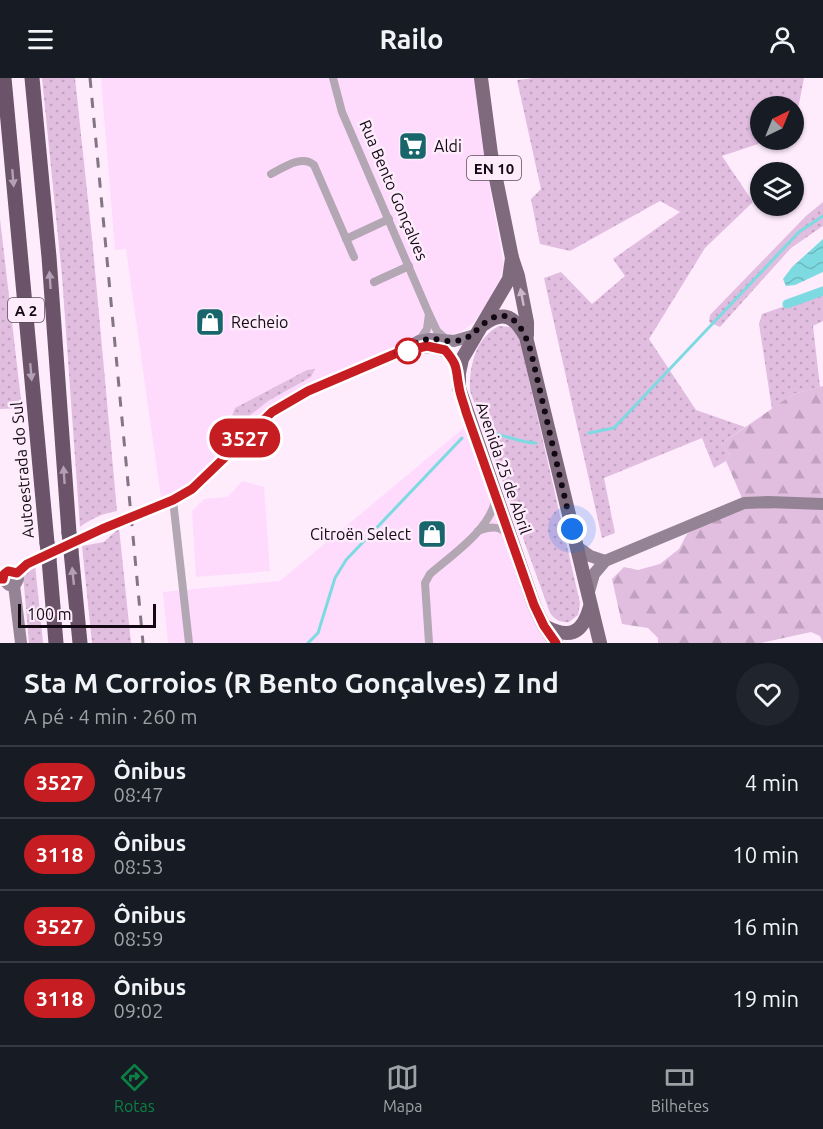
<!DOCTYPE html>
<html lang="pt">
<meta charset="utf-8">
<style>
:root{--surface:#171b24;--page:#20242c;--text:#f1f3f6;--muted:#9ea1a6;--line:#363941;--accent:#0b8043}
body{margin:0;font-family:Ubuntu,sans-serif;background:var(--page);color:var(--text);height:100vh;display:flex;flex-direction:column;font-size:22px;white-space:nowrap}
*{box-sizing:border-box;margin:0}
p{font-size:20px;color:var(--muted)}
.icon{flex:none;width:33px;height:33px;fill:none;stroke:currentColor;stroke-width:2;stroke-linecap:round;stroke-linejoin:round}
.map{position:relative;height:565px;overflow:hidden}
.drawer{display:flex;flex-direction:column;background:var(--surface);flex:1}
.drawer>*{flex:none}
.badge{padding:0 12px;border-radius:20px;font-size:21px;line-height:39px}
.needle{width:39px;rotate:43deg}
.fabs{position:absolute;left:750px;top:18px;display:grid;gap:12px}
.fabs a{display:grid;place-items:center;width:54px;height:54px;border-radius:50%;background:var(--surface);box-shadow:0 2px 4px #0004;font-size:30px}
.scale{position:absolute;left:18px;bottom:15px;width:138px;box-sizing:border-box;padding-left:6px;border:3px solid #120912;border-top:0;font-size:16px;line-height:21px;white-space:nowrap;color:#120912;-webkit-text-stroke:4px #feecfd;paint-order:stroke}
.you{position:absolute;width:30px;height:30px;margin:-15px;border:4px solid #fff;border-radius:50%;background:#1a73e8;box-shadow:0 0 0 9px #1a73e833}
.map>.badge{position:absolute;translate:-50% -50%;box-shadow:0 0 0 3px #fff}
.round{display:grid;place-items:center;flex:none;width:63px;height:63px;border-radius:32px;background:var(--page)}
.overview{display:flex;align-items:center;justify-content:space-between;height:102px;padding:0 24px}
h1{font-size:28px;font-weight:700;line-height:45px}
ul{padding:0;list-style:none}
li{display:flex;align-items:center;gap:18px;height:72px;padding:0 24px;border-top:2px solid var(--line)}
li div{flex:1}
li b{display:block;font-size:22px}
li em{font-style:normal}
li .badge{min-width:66px;font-weight:700;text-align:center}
header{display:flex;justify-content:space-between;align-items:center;height:78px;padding:0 24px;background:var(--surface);font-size:27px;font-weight:700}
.menu{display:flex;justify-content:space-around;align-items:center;height:84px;border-top:2px solid var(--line);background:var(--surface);font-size:16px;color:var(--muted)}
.menu a{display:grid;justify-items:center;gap:3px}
.menu .on{color:var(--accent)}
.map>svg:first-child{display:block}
.built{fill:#fedbfd}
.grass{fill:url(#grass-dots)}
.forest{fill:url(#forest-firs)}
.water{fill:url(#water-waves)}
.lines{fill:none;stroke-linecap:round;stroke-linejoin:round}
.stream{stroke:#7ddae1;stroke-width:3}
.canal{stroke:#7ddae1;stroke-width:9}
.street{stroke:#b3a7b3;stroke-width:8}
.secondary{stroke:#948394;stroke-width:12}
.primary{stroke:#7e697d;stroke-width:14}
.highway{stroke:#6b536a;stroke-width:15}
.rail{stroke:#837683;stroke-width:3;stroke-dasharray:10 10;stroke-linecap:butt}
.highway-bridge{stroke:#6b536a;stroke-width:15}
.oneway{fill:#b4a0b4}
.oneway2{fill:#cbb8ca}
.line-casing{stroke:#fff;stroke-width:14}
.line{stroke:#c61d23;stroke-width:9}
.walk{stroke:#120912;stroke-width:6;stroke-dasharray:0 10.8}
.stop-dot{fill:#fff;stroke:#c61d23;stroke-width:3}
.labels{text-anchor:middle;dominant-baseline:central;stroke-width:5;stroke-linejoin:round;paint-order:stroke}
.shield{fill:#feecfd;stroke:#594d58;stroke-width:1.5}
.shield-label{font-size:15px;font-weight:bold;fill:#120912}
.poi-label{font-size:16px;fill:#120912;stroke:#feecfd;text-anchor:start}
.street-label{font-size:16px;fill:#120912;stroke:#feecfd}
</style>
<header><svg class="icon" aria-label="menu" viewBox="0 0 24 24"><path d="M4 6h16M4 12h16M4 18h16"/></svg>Railo<svg class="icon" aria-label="person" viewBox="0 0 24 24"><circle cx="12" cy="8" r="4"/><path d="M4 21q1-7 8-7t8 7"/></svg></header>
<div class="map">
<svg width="823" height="565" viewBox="0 0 823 565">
<defs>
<pattern id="grass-dots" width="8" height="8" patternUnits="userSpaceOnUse" patternTransform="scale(1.5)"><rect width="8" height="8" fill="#e1bde0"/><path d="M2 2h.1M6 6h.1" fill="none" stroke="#c0a1bf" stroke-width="1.8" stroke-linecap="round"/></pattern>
<pattern id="forest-firs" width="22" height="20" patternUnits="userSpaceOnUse" patternTransform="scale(1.5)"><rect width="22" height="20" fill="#e1bde0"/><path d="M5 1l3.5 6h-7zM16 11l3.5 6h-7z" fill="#c0a1bf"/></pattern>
<pattern id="water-waves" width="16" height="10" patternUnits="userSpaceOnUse" patternTransform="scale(1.5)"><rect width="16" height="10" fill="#7ddae1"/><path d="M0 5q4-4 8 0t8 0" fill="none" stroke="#6bbac0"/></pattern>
</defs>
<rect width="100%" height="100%" fill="#feecfd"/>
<!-- built -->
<g class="built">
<path d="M101 0H475L484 79 504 187 499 203 486 228 473 245 462 253 282 324 271 331 187 407 161 420 126 171 115 172Z"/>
<path d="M465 349 505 458 551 565H168L163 514 280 503Z"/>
<path d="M242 403 264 409 270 493 196 499 192 433 204 421 228 419Z"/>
</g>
<!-- grass -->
<g class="grass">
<path d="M42 0H75L92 160 117 433C104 435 90 441 80 449L62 198Z"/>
<path d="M534 0H804L794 51V28H760V62H770L722 78 753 124 705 170 649 261 696 332 745 349 721 366 730 376 726 383 714 390 702 360 604 400 615 455 602 460 544 200 561 194 592 226 625 198 613 181 680 134 660 123 570 173 540 166 531 121 541 111 517 2Z"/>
<path d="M823 124V148L791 170 720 249 709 244 710 237 806 138Z"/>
<path d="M0 141 22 330 0 331Z"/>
<path d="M823 215V243L813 248 820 309 793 316 772 331 759 246 762 236Z"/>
<path d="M499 248 510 249 519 258 580 525 578 537 569 544C561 545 555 542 550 535L470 313C469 289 475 260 499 248Z"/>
<path d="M315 291 311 299 268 323 238 347 232 338 235 330 307 292Z"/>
<path d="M119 450 131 565H92L82 468 104 464Z"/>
<path d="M35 486 43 565H29L23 497Z"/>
</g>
<!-- forest -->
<path class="forest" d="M823 308V565L820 558 811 554 761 565H658V560L648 550 622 546 612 501 624 489 638 492 660 486 679 471 687 456 703 447 742 420 726 383 730 376 721 366 793 316Z"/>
<!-- water -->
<path class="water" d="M823 161V194L795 207 786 208 783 201 792 189Z"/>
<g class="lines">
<!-- stream -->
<g class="stream">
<path d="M490 355C507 357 520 365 536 365"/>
<path d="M589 355 614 350 799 154 823 138"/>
<path d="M308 565 318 555 335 500 346 482 462 360"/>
</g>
<!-- canal -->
<path class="canal" d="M787 226 823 213"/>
<!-- street -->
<g class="street">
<path d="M333 0 342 34 429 236"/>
<path d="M271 96C283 90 302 76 314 87L354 179"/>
<path d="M346 161 389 141"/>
<path d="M374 204 409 188"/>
<path d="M419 263 427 251 429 236 437 253 447 262"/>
<path d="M173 422 189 565"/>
<path d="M478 453C489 449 499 447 507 456"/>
<path d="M429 565 425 505 430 496C453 476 490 452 496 420"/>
</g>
<!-- secondary -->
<g class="secondary">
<path d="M416 271C440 265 450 273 459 295"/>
<path d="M576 468 590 478 605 483"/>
<path d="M17 495 27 486 102 451 173 422 192 411 272 334 308 313 397 275 419 263 430 261 454 263 475 257"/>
<path d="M3 501 9 507 16 505 18 501"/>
<path d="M14 507 21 565"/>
<path d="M588 517 594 496 605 483 744 425 768 424 823 426"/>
</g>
<!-- primary -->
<g class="primary">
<path d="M481 0 491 76 512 180 518 198 527 244V257"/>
<path d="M512 180 509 201 462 281 459 295V310L534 527 544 548 556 565"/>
<path d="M484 246C505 231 515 240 526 259L600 565"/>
<path d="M544 548C569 561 582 557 590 529"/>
</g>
<!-- highway -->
<g class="highway">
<path d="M4 0 47 465"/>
<path d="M32 0 49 179 69 455"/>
<path d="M71 473 80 565"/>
<path d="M49 481 56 565"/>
</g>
<!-- rail -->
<path class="rail" d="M90 0 143 565"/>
<!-- highway-bridge -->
<g class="highway-bridge">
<path d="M69 455 71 473"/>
<path d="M47 465 49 481"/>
</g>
</g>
<!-- one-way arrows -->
<defs><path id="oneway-solid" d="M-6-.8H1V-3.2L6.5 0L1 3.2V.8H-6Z" transform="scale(1.5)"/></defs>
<g class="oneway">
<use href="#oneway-solid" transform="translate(13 100) rotate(85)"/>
<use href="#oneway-solid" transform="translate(50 202) rotate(-94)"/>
<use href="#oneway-solid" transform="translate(31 294) rotate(85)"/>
<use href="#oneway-solid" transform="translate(64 397) rotate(-94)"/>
<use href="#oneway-solid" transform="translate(73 498) rotate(-96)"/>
</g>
<use class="oneway2" href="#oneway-solid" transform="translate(522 219) rotate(-101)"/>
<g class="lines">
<!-- line casing -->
<g class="line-casing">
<path id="line" d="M0 501H3L4 496 8 493 17 495 27 486 102 451 173 422 192 411 272 334 308 313 397 275 427 268 445 272C459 289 455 289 459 309 460 317 464 326 466 334L534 527 544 548 556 565"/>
</g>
<!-- line -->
<use href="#line" class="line"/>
<!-- walk -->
<path class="walk" d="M408 273 397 275C408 269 419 261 432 261 439 261 448 264 455 263 474 260 473 253 486 244 511 225 525 253 531 274L572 451"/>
</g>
<!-- icons -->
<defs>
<g id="supermarket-square" transform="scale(1.5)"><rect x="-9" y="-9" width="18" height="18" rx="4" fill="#18666b" stroke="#feecfd"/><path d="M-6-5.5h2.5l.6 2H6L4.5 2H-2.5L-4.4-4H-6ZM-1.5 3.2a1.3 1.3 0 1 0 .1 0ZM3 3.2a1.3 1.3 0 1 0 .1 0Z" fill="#fff"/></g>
<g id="shop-square" transform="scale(1.5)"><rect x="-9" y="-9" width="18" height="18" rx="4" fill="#18666b" stroke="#feecfd"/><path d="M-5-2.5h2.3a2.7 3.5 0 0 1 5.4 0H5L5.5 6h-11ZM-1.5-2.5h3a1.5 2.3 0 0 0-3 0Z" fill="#fff"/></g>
</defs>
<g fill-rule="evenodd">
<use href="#supermarket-square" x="413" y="68"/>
<use href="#shop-square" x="210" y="244"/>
<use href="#shop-square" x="432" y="456"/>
</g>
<!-- markers -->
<circle class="stop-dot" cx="408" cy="273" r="12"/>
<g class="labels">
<!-- shield labels -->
<g class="shield">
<rect x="467" y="78" width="54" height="24" rx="4.5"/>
<rect x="8" y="220" width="36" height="24" rx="4.5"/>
</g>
<g class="shield-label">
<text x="494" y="90">EN 10</text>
<text x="26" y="232">A 2</text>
</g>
<!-- poi labels -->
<g class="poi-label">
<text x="434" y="68">Aldi</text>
<text x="231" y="244">Recheio</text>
<text x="411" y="456" text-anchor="end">Citroën Select</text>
</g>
<!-- street labels -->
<g class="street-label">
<text transform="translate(394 112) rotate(67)">Rua Bento Gonçalves</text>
<text transform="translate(504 390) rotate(71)">Avenida 25 de Abril</text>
<text transform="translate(22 392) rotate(-95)">Autoestrada do Sul</text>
</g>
</g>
</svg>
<div class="fabs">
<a><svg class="needle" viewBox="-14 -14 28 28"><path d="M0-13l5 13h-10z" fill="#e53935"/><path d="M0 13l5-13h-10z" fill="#9ea1a6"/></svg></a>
<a><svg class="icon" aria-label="layers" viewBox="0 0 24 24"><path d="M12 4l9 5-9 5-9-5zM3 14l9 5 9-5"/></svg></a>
</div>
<div class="scale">100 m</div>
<div class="you" style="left:572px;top:451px"></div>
<b class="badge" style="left:245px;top:360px;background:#c61d23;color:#fff">3527</b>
</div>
<section class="drawer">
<div class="overview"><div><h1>Sta M Corroios (R Bento Gonçalves) Z Ind</h1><p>A pé · 4 min · 260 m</p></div><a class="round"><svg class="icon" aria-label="heart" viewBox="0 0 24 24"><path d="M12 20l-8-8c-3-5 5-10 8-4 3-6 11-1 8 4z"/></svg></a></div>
<ul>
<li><span class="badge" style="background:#c61d23;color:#fff">3527</span><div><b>Ônibus</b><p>08:47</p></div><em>4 min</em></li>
<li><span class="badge" style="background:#c61d23;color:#fff">3118</span><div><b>Ônibus</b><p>08:53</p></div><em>10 min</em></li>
<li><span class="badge" style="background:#c61d23;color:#fff">3527</span><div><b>Ônibus</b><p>08:59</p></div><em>16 min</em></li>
<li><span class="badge" style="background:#c61d23;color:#fff">3118</span><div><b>Ônibus</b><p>09:02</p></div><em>19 min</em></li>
</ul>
</section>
<nav class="menu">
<a class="on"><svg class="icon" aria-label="directions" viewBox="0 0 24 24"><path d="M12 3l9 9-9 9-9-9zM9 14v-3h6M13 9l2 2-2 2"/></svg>Rotas</a>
<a><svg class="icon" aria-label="map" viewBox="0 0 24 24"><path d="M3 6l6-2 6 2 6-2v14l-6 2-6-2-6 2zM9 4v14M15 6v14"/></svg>Mapa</a>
<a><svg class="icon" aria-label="tickets" viewBox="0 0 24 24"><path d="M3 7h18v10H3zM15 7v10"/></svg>Bilhetes</a>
</nav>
